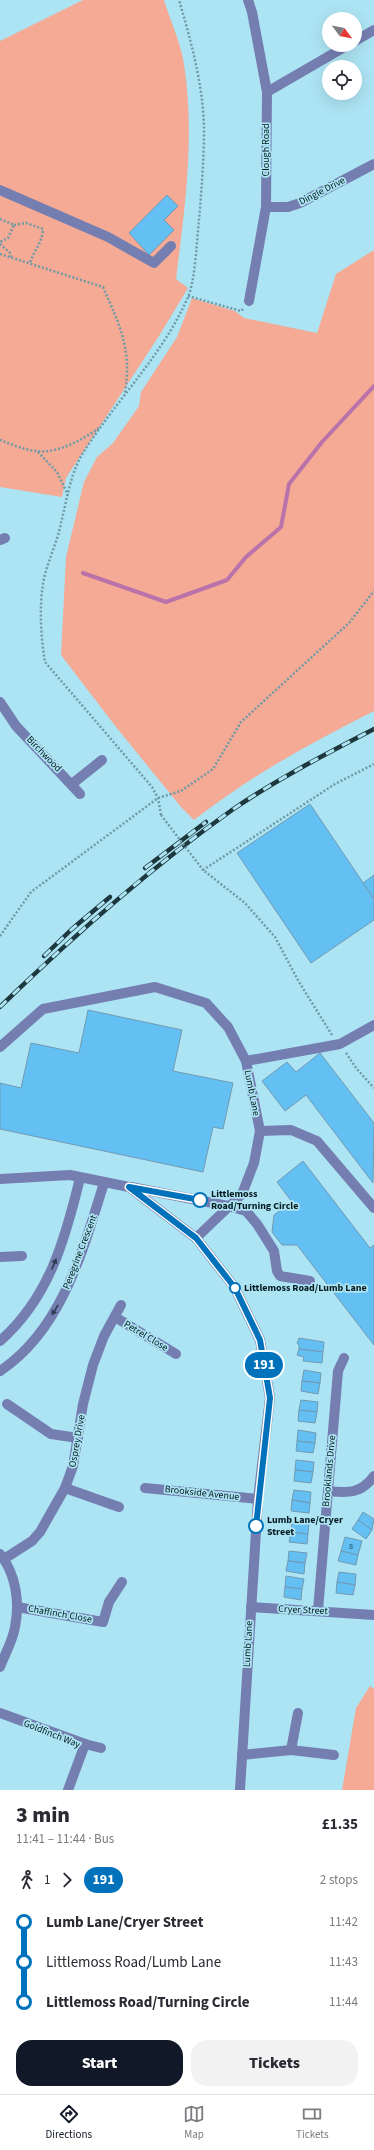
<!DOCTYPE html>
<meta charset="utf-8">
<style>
:root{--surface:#fff;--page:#f2f2f3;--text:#2b2b33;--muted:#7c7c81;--line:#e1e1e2;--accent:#111827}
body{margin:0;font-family:"Source Sans 3",sans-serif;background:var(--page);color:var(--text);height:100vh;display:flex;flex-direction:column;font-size:15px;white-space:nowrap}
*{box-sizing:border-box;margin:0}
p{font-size:13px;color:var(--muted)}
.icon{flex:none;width:22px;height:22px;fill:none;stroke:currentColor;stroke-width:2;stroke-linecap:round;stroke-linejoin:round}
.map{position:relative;height:1790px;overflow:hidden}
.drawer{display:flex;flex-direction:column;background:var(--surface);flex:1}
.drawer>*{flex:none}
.badge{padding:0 8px;border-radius:13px;font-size:14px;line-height:26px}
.needle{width:26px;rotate:122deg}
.fabs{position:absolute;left:322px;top:12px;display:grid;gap:8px}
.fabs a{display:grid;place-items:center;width:40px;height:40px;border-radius:50%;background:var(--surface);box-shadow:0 4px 16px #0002;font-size:20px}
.map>.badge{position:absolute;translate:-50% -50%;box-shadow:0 0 0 2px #fff}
.legs{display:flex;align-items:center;gap:6px;height:44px;padding:0 16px;font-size:13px}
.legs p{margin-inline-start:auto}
.overview{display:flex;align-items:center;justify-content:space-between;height:68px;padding:0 16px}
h1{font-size:22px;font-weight:800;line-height:30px}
.action{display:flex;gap:8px;margin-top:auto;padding:8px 16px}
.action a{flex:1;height:46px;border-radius:16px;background:var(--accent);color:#fff;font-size:16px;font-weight:800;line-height:46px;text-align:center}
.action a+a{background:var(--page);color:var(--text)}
ul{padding:0 16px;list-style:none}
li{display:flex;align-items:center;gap:14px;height:40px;font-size:15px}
li i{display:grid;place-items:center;width:6px;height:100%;margin:0 5px;background:currentColor}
li i::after{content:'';width:10px;height:10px;margin:-5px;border:3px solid;border-radius:50%;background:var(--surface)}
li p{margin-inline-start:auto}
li:first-child i{background:linear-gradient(#0000 50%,currentColor 0)}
li:last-child i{background:linear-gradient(currentColor 50%,#0000 0)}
.dock{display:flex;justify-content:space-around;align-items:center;height:56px;border-top:1px solid var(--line);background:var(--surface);font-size:11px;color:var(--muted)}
.dock a{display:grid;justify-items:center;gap:2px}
.dock .active{color:var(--accent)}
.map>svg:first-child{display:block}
.green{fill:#f4aa95}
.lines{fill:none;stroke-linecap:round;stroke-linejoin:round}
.stream{stroke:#ba73aa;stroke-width:4}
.building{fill:#64bff2;stroke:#709ab4}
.path{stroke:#6f9aa6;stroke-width:2.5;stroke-dasharray:2 2;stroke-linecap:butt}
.minor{stroke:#757eb1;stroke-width:10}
.rail-casing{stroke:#1d383e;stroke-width:4.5}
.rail{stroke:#ade4f3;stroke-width:3;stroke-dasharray:9;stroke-linecap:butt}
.path-bridge{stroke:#6f9aa6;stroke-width:2.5;stroke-dasharray:2 2;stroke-linecap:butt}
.oneway{fill:#2c3e53}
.line-1-casing{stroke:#fff;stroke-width:9}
.line-1{stroke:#0072bc;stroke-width:6}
.stop-1-dot{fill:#fff;stroke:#0072bc;stroke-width:2}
.labels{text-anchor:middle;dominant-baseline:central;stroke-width:3.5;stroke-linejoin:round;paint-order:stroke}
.number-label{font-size:8px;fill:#1d4454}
.street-label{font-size:10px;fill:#051b20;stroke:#ade4f3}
.stop-label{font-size:10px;font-weight:bold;fill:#051b20;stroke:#ade4f3;text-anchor:start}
</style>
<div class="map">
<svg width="374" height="1790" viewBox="0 0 374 1790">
<rect width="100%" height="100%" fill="#ade4f3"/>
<!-- green -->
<g class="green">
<path d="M83 0H164C170 20 181 43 184 64 195 135 185 208 176 279L188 288 159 336 66 478 62 497 0 487V41Z"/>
<path d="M374 250V711C311 743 250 776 194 820L181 807 116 727 61 655 66 557 84 482 97 457 113 443 139 406 141 392 177 337 192 298 235 311 244 318 317 333 336 274Z"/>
<path d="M370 1686 374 1689V1790H342L356 1708Z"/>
</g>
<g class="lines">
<!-- stream -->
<path class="stream" d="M83 573 166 602 227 580 246 557 281 527 289 484 322 442 374 386"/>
</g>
<!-- building -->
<g class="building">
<path d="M167 195 178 206 164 220 174 230 149 255 129 233Z"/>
<path d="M310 804 374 899V920L311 963 237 853Z"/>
<path d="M374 875V899L363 883Z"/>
<path d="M88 1010 182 1030 173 1071 233 1083 223 1129 213 1127 203 1172 0 1129V1083L21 1088 31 1043 79 1053Z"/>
<path d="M320 1053 374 1123 373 1183 306 1095 285 1111 262 1081 287 1062 296 1072Z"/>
<path d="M303 1161 370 1248 374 1245V1345L297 1245H282L272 1232 274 1215 292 1202 277 1182Z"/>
<path d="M299 1338 324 1342 323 1352 299 1349V1345L297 1343Z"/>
<path d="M299 1349 323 1352 322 1363 303 1361 304 1357 297 1355Z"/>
<path d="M304 1370 321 1373 320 1383 302 1381Z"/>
<path d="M302 1381 320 1383 318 1394 301 1391Z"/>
<path d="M301 1400 318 1402 317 1412 299 1410Z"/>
<path d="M299 1410 317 1412 315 1423 298 1421Z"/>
<path d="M298 1430 316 1433 315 1443 297 1441Z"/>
<path d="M297 1441 315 1443 313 1453 296 1451Z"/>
<path d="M296 1460 314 1462 313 1472 295 1470Z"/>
<path d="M295 1470 313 1472 311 1483 294 1481Z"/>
<path d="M294 1490 311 1492 310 1503 292 1500Z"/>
<path d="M292 1500 310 1503 309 1513 291 1511Z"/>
<path d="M363 1512 374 1519 372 1530 358 1520Z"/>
<path d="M358 1520 372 1530 366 1539 352 1529Z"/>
<path d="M292 1521 309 1524 308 1534 291 1532Z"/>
<path d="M291 1532 308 1534 307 1544 289 1542Z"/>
<path d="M345 1537 362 1541 358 1555 341 1551Z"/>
<path d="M289 1551 307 1553 305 1563 288 1561Z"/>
<path d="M341 1551 358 1555 356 1565 338 1561Z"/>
<path d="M288 1561 305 1563 304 1574 286 1571Z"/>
<path d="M339 1572 356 1574 355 1585 337 1582Z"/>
<path d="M286 1576 304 1579 302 1589 285 1587Z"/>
<path d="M337 1582 355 1585 353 1595 336 1593Z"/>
<path d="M285 1587 302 1589 301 1600 284 1597Z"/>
</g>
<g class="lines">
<!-- path -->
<g class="path">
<path d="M0 219 14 225 8 238 0 242"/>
<path d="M14 225 26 223 43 229C42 244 34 250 30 263"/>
<path d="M0 244 10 253 11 257"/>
<path d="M0 254 103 287C120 326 132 349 125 393"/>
<path d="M188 296 241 311 243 309"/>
<path d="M0 440C11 444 24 450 36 451 57 454 82 440 99 428"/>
<path d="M38 452 57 472 68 495"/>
<path d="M161 815 158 798 152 787 45 662C41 638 39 609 43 584 46 564 57 544 61 523 67 500 70 474 83 453 116 400 163 355 188 297 195 280 196 250 198 231 201 197 204 162 204 128 203 84 191 41 179 0"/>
<path d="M0 936 31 892 158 798 181 791 213 769 241 722 349 623 374 591"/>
<path d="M332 1035 299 982 275 937 245 903 203 870 335 784 374 764"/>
<path d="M346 1053 356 1068 374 1088"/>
</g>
<!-- minor -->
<g class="minor">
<path d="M248 0 252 12 267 92 266 207 249 301"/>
<path d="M355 41 374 30"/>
<path d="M267 92 348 45"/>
<path d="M0 190 108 237 154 263 171 246"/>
<path d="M266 207H288L300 203 374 164"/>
<path d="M0 540 5 538"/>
<path d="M0 702 16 726 80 794"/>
<path d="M72 784 102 760"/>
<path d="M0 1047 43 1009 155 987 206 1003 228 1027 246 1061"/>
<path d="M260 1131 291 1130 317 1141 374 1208"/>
<path d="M0 1179 70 1175 129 1187 196 1238 235 1288 260 1340 270 1398 258 1499 240 1790"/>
<path d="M131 1187 228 1206 246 1211 257 1224 274 1251 277 1271 280 1276 310 1281"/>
<path d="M196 1238 242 1194 254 1163 260 1131 246 1061 340 1044 374 1025"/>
<path d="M0 1257 22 1256"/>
<path d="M115 1317 176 1354"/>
<path d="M0 1341C49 1298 65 1240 80 1178"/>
<path d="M0 1371C62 1330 83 1250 104 1183"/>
<path d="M7 1404 51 1434 78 1438"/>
<path d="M65 1488 119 1507"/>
<path d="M145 1488 258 1499"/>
<path d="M328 1491C348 1493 361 1494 374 1476"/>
<path d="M0 1554C16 1574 20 1602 15 1627 13 1640 5 1654 0 1667"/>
<path d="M4 1559 32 1541 40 1532 65 1488 73 1466 83 1404 93 1365 104 1336 121 1305"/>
<path d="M17 1607 103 1622 109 1602 122 1582"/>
<path d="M251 1607 374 1615"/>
<path d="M318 1610 338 1371 344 1358"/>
<path d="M0 1713 85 1744 68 1790"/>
<path d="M85 1744 101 1748"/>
<path d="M291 1750 298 1713"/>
<path d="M242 1755 291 1750 334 1755"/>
</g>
<!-- rail casing -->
<g class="rail-casing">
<g id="rail">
<path d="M145 868 206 822"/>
<path d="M44 956 72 929 110 897"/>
<path d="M0 1007C73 936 149 869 232 810 277 779 326 754 374 729"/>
</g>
</g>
<!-- rail -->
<use href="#rail" class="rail"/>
<!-- path-bridge -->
<path class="path-bridge" d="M161 815 203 870"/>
</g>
<!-- one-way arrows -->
<defs><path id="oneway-solid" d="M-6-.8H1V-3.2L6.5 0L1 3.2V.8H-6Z"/></defs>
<g class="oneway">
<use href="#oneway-solid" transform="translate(54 1264) rotate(-67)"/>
<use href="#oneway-solid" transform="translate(55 1310) rotate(122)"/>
</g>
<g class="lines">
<!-- line-1 casing -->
<g class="line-1-casing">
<path id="line-1" d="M200 1200 129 1187 196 1238 235 1288 260 1340 270 1398 256 1526"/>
</g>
<!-- line-1 -->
<use href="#line-1" class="line-1"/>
</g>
<!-- markers -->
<g class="stop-1-dot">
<circle cx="200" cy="1200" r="7"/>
<circle cx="235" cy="1288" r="5"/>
<circle cx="256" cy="1526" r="7"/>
</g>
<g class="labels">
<!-- number labels -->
<g class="number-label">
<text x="351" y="1546">8</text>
</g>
<!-- street labels -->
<g class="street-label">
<text transform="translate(266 150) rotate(-90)">Clough Road</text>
<text transform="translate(322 191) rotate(-27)">Dingle Drive</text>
<text transform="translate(44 754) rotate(46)">Birchwood</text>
<text transform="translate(252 1093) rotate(79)">Lumb Lane</text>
<text transform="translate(80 1252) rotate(-69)">Peregrine Crescent</text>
<text transform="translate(146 1336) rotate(31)">Petrel Close</text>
<text transform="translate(77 1441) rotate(-80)">Osprey Drive</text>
<text transform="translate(329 1471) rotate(-85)">Brooklands Drive</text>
<text transform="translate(202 1493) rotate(6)">Brookside Avenue</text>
<text transform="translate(303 1610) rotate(3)">Cryer Street</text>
<text transform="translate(60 1614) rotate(10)">Chaffinch Close</text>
<text transform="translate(248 1644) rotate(-87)">Lumb Lane</text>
<text transform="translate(52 1734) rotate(22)">Goldfinch Way</text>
</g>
<!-- stop labels -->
<g class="stop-label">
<text x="211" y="1194">Littlemoss<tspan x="211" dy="12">Road/Turning Circle</tspan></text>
<text x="244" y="1288">Littlemoss Road/Lumb Lane</text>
<text x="267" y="1520">Lumb Lane/Cryer<tspan x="267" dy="12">Street</tspan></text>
</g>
</g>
</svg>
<div class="fabs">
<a><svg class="needle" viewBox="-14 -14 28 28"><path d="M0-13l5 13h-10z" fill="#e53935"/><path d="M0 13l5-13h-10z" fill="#7c7c81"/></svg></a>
<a><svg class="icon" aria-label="locate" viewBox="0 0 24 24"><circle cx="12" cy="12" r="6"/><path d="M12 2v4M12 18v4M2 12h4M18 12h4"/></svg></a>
</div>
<b class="badge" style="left:264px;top:1365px;background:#0072bc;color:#fff">191</b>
</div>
<section class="drawer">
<div class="overview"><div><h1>3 min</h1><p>11:41 – 11:44 · Bus</p></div><b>£1.35</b></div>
<div class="legs"><svg class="icon" aria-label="walk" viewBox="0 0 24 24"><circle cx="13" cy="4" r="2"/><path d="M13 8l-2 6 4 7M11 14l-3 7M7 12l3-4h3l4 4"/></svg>1<svg class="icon" aria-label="forward" viewBox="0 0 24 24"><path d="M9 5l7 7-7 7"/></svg><b class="badge" style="background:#0072bc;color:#fff">191</b><p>2 stops</p></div>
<ul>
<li><i style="color:#0072bc"></i><b>Lumb Lane/Cryer Street</b><p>11:42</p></li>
<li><i style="color:#0072bc"></i><span>Littlemoss Road/Lumb Lane</span><p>11:43</p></li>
<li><i style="color:#0072bc"></i><b>Littlemoss Road/Turning Circle</b><p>11:44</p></li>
</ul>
<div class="action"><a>Start</a><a>Tickets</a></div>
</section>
<nav class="dock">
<a class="active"><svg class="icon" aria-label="directions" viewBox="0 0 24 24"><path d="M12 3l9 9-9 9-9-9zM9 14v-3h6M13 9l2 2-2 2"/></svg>Directions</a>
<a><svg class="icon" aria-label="map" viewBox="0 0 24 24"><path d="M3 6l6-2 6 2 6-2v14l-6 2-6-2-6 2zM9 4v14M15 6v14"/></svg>Map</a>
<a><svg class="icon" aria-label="tickets" viewBox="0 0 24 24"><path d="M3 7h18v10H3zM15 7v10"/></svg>Tickets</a>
</nav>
